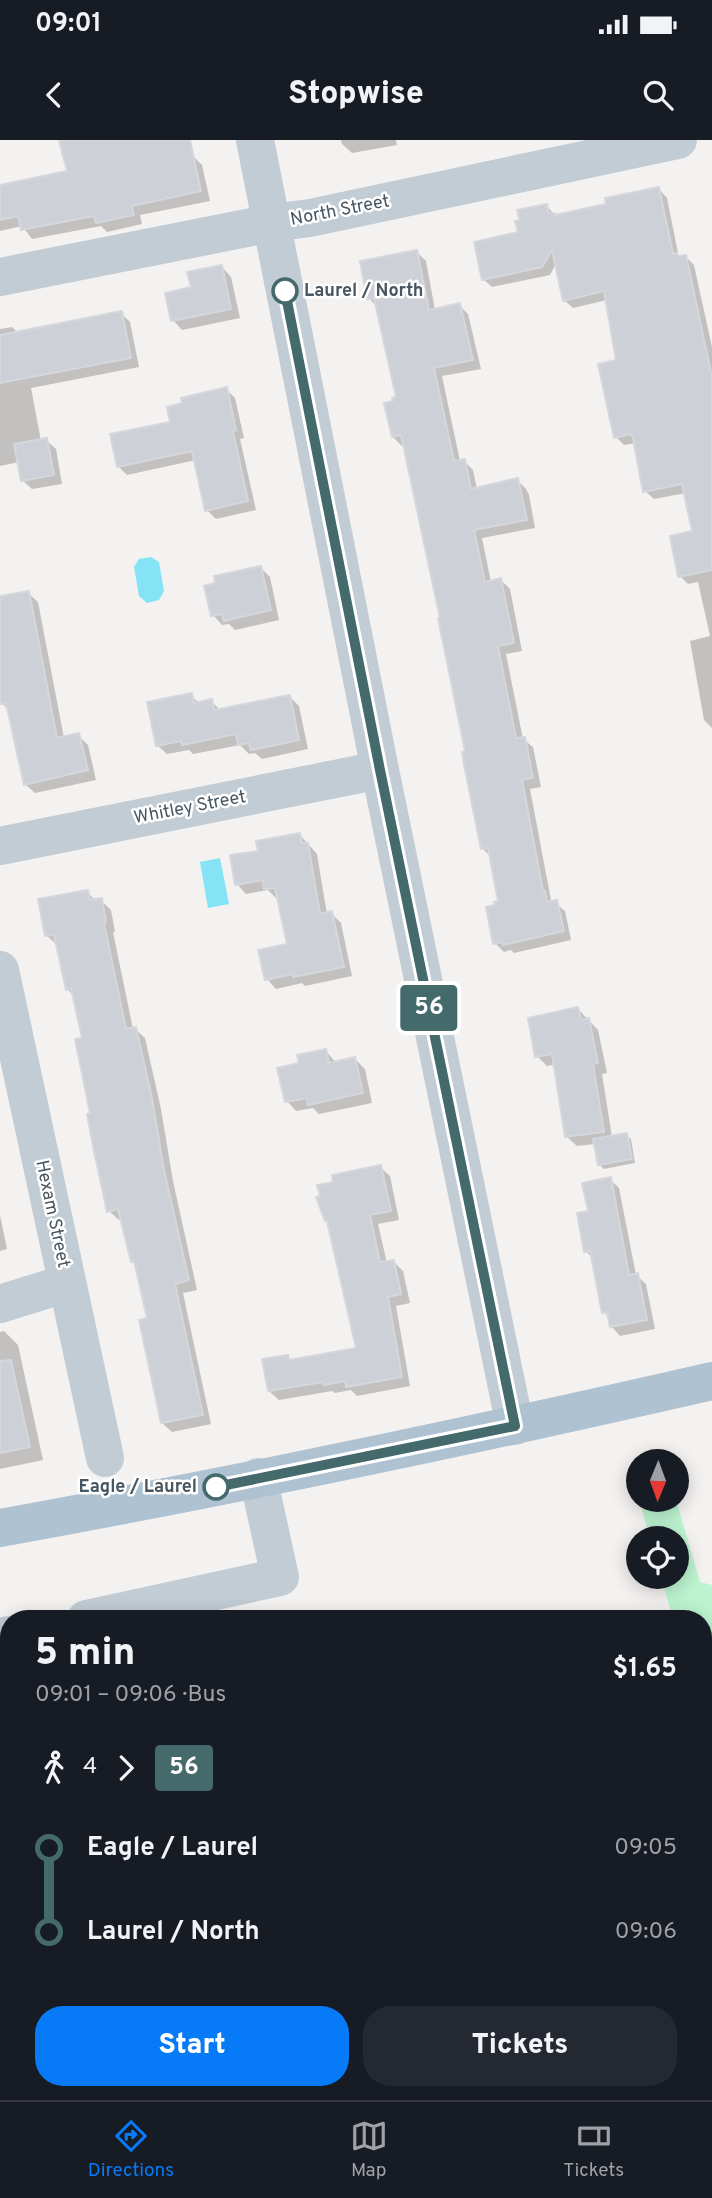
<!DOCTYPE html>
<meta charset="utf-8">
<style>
:root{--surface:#171b24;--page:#242831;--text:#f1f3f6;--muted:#9ea1a6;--line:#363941;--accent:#077af8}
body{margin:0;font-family:Overpass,sans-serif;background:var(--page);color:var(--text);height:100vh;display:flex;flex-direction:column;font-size:26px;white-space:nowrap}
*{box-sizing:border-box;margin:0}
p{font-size:23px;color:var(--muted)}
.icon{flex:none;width:38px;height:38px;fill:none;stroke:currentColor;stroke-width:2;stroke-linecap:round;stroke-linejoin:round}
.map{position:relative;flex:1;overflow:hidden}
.sheet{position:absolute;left:0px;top:1470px;width:712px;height:490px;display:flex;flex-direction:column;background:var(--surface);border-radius:28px 28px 0 0;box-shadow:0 4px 18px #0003}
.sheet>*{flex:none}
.badge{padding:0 14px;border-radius:5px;font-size:24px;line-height:46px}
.needle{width:46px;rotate:181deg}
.controls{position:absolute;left:626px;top:1309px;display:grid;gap:14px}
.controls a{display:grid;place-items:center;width:63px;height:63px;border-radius:50%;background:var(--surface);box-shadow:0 4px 18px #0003;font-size:35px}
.map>.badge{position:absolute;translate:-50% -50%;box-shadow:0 0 0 4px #fff}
.legs{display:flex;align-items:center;gap:10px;height:77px;padding:0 35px;font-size:23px}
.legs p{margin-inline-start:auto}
.summary{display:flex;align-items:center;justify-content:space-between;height:119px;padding:0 35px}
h1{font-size:38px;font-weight:800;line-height:52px}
.cta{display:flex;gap:14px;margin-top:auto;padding:14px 35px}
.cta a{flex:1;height:80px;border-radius:28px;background:var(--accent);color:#fff;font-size:28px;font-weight:800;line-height:80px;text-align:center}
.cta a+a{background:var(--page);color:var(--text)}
ul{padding:0 35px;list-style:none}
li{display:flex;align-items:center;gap:24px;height:84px;font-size:26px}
li i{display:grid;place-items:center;width:10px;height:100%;margin:0 9px;background:currentColor}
li i::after{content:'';width:18px;height:18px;margin:-9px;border:5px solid;border-radius:50%;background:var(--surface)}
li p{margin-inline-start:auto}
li:first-child i{background:linear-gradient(#0000 50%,currentColor 0)}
li:last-child i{background:linear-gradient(currentColor 50%,#0000 0)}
.status{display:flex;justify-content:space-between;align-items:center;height:49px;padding:0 35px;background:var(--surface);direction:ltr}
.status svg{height:19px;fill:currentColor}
header{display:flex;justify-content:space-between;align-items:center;height:91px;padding:0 35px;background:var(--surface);font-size:32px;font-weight:800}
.tab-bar{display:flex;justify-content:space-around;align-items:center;height:98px;border-top:2px solid var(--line);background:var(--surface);font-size:19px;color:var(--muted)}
.tab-bar a{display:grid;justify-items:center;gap:4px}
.tab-bar .selected{color:var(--accent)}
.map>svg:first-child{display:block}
.green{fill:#bcf4d0}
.water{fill:#85e3f5}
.shadow{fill:#0003}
.building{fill:#cdd0d6;stroke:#d5d7dd;stroke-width:2}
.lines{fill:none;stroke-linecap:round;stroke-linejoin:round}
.minor{stroke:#c1ccd4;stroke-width:38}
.major{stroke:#aec2d2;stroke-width:38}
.line-1-casing{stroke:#fff;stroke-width:16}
.line-1{stroke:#456a6b;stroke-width:10}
.stop-1-dot{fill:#fff;stroke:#456a6b;stroke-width:3.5}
.labels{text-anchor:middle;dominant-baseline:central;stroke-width:5;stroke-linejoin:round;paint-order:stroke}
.street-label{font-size:18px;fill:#475661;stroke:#fff}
.stop-label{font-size:18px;font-weight:bold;fill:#475661;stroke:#fff;text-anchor:start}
</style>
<div class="status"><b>09:01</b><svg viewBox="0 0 49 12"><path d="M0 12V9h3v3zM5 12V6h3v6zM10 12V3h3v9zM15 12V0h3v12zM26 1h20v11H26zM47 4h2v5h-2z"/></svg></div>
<header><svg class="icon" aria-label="back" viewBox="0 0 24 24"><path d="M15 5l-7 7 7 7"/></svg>Stopwise<svg class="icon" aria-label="search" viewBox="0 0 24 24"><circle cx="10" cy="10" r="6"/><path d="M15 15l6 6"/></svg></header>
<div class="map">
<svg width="712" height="1960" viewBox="0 0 712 1960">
<rect width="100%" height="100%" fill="#f4f1f1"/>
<!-- green -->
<path class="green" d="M639 1360H676L700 1442 712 1445V1960H258L262 1951H704V1479H673L661 1437H677V1398H650Z"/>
<!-- water -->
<g class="water">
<path d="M151 417 159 422 164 451 159 460 147 463 139 456 134 427 139 419Z"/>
<path d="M220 718 229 764 208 768 200 722Z"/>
</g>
<!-- shadow -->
<g class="shadow">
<path d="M61 0H156L192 15 202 25 210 61 140 75 142 84 107 92 101 86 32 99 22 86 0 91V46L69 32Z"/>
<path d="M341 0H396L397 5 352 13 342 4Z"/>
<path d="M659 49 667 58 679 118 686 117 694 125 712 207V588L704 580 690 501 710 496 698 442 688 444 680 436 694 393 686 353 654 359 645 351 636 303 624 305 616 297 618 221 607 160 573 168 564 160 556 124 550 135 492 147 483 139 520 94 547 66 556 77 609 66Z"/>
<path d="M417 112 426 121 435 170 459 165 468 174 481 229 442 236 460 321H464L473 330 477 349 517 340 526 349 529 355 535 388 482 398 491 442 501 440 510 449 522 511 506 514 523 599 533 607 541 647 530 649 551 760 565 771 571 800 514 813 511 810 504 812 495 803 497 766 500 763 491 717 482 708 467 612 442 479 405 305 402 306 393 297 398 258 377 167 369 158Z"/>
<path d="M222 127 231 137 240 178 182 190 173 180 193 148Z"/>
<path d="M121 173 130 182 139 227 31 248 41 301 46 300 56 309 62 344 32 349 22 340 19 322 0 326V189L12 187 18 193Z"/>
<path d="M226 249 235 258 244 298 240 299 256 370 216 379 207 370 196 320 127 335 118 326 173 283Z"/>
<path d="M260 427 270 437 279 480 235 490 229 484 222 485 213 475Z"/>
<path d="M28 453 38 462 64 598 78 595 88 605 96 640 35 653 25 644 9 570 2 563 0 551V458Z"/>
<path d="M191 555 200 564 211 561 220 570 290 557 299 566 308 609 262 619 255 613 249 614 240 605 193 614 189 610 167 614 157 605Z"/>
<path d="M300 695 317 714 327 774 331 773 341 783 352 836 305 846 302 843 276 849 267 839 289 805 279 758H276L268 750 246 754 237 744 260 712Z"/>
<path d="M87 752 96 761 101 760 111 770 115 792H113L133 889H135L145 898 161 969 173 1041 197 1150 183 1153 211 1284 172 1292 162 1283 149 1179 137 1126 132 1121 123 1080H119L109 1071 92 975 84 899 75 857 67 849 57 805 47 796Z"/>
<path d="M578 869 598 890 607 933 602 934 612 997 626 995 631 999 635 1023 604 1029 599 1024 595 1004 577 1006 567 997 556 924 547 926 537 916Z"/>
<path d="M326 911 336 923 355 919 365 929 372 963 319 974 313 968 296 971 287 961 301 925Z"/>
<path d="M380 1027 390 1036 399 1080 378 1084 387 1123 393 1121 403 1131 410 1163 396 1166 410 1246 357 1256 351 1250 335 1253 332 1251 279 1260 269 1251 288 1217 293 1222 358 1210 330 1084 326 1080Z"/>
<path d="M610 1039 619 1048 636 1135 646 1144 655 1189 620 1196 612 1187 610 1178 604 1172 593 1119 586 1111 590 1072Z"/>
<path d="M0 1075 7 1109 0 1111Z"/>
<path d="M4 1191 18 1205 43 1320 0 1329V1192Z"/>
<path d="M9 1623V1779L0 1781V1625Z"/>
<path d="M9 1844V1922L0 1924V1846Z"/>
</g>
<!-- building -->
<g class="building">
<path d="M59 0H190L201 51 132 66 134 75 96 83 94 76 21 90 18 76 0 80V45L67 31Z"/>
<path d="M659 47 673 114 677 113 678 116 686 115 712 237V430L678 437 670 396 692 391 682 344 643 352 633 298 630 294 614 298 598 224 616 220 604 151 563 161 552 110 542 127 482 140 474 102 518 92 515 81 520 80 517 70 547 64 549 74 554 73 555 75 606 64 605 58Z"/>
<path d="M417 110 429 170 460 163 473 220 434 228 454 321 465 319 471 349 518 338 527 380 474 390 485 442 501 438 514 503 498 506 516 598 525 597 533 638 522 640 543 751H545L547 762 557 760 564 791 503 805V802L493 804 486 767 495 765 494 762 498 761 488 708 481 709 464 624 462 612 465 611 438 478H440L401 295 392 297 384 263 393 261 392 258 396 257 374 158 367 159 360 121Z"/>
<path d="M222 125 231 169 171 181 165 153 191 147 187 132Z"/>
<path d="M122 171 131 218 0 243V195Z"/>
<path d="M227 247 236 290 233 291 248 361 205 371 192 311 117 327 110 294 170 282 167 267 182 263 181 258Z"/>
<path d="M47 298 54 335 21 341 14 304Z"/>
<path d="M261 426 271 470 224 481 222 474 211 476 204 446 215 443 214 436Z"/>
<path d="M29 451 57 598 79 593 88 630 24 645 6 563 0 564V456Z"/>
<path d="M192 553 194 563 212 559 214 570 290 555 299 600 251 610 249 603 238 605 236 594 182 605 181 601 156 606 147 562Z"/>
<path d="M300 693 302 703H308L320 774 332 771 344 827 293 837V834L265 840 258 810 287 804 275 748 264 749 263 740 235 745 230 715 258 711 256 701Z"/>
<path d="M88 750 90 760 102 758 106 782 104 783 126 889 136 887 152 958 164 1030 189 1140 175 1144 203 1275 161 1283 139 1180 147 1178 134 1121 131 1122 118 1069 107 1072 93 1006 87 974 90 973 75 899 82 898 71 848 66 850 54 795 45 796 38 759Z"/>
<path d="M578 867 581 880 589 878 598 923 593 924 604 992 565 997 552 914 535 917 528 878Z"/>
<path d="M326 909 329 923 355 917 363 953 308 965 307 958 285 962 277 928 299 923 297 915Z"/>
<path d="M627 993 632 1019 598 1025 593 999Z"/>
<path d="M381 1025 391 1071 370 1075 380 1122 394 1120 401 1154 388 1157 402 1237 346 1247 345 1241 324 1245 323 1242 268 1251 262 1219 288 1215 289 1220 356 1208 327 1081H325L316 1057 320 1056 317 1045 333 1042 332 1035Z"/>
<path d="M611 1037 629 1135 638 1133 647 1180 610 1187 607 1172 602 1173 590 1111 584 1112 577 1073 588 1071 582 1043Z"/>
<path d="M11 1220 30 1307 0 1313V1221Z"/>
</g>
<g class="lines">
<!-- minor -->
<g class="minor">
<path d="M255 0 380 630 515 1286"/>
<path d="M0 137 272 83 310 78 678 0"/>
<path d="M0 706 380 630"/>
<path d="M0 830 105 1318"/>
<path d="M0 1164 67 1143"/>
<path d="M86 1479 280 1437 258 1337"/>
<path d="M0 1497 9 1495"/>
</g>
<!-- major -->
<path class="major" d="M0 1388C238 1345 476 1295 712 1241"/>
</g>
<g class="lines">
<!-- line-1 casing -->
<g class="line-1-casing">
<path id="line-1" d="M216 1347 515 1286 380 630 285 151"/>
</g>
<!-- line-1 -->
<use href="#line-1" class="line-1"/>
</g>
<!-- markers -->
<g class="stop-1-dot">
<circle cx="285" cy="151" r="12"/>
<circle cx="216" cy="1347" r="12"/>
</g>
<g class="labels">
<!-- street labels -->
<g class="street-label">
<text transform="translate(340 71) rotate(-11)">North Street</text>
<text transform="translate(190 668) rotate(-11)">Whitley Street</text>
<text transform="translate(52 1074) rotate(78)">Hexam Street</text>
</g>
<!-- stop labels -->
<g class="stop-label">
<text x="304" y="151">Laurel / North</text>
<text x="197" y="1347" text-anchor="end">Eagle / Laurel</text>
</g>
</g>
</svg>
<div class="controls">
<a><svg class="needle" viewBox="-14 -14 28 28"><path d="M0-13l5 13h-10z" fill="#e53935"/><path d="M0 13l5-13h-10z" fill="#9ea1a6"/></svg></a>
<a><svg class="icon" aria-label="locate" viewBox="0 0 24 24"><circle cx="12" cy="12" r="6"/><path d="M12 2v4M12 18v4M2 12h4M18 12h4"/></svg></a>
</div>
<b class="badge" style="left:429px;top:868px;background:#456a6b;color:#fff">56</b>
<section class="sheet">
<div class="summary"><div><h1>5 min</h1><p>09:01 – 09:06 · Bus</p></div><b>$1.65</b></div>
<div class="legs"><svg class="icon" aria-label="walk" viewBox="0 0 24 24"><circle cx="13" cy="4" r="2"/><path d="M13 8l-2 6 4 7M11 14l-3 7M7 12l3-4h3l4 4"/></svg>4<svg class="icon" aria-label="forward" viewBox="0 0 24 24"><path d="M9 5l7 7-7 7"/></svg><b class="badge" style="background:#456a6b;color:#fff">56</b></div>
<ul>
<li><i style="color:#456a6b"></i><b>Eagle / Laurel</b><p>09:05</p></li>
<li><i style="color:#456a6b"></i><b>Laurel / North</b><p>09:06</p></li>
</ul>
<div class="cta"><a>Start</a><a>Tickets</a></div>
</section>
</div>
<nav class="tab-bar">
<a class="selected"><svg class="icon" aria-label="directions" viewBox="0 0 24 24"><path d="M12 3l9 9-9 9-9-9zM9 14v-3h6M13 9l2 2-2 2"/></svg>Directions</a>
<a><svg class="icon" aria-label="map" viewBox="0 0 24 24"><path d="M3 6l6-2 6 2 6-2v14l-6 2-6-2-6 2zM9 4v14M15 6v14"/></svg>Map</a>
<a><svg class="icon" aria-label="tickets" viewBox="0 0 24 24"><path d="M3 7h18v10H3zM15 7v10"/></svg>Tickets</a>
</nav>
